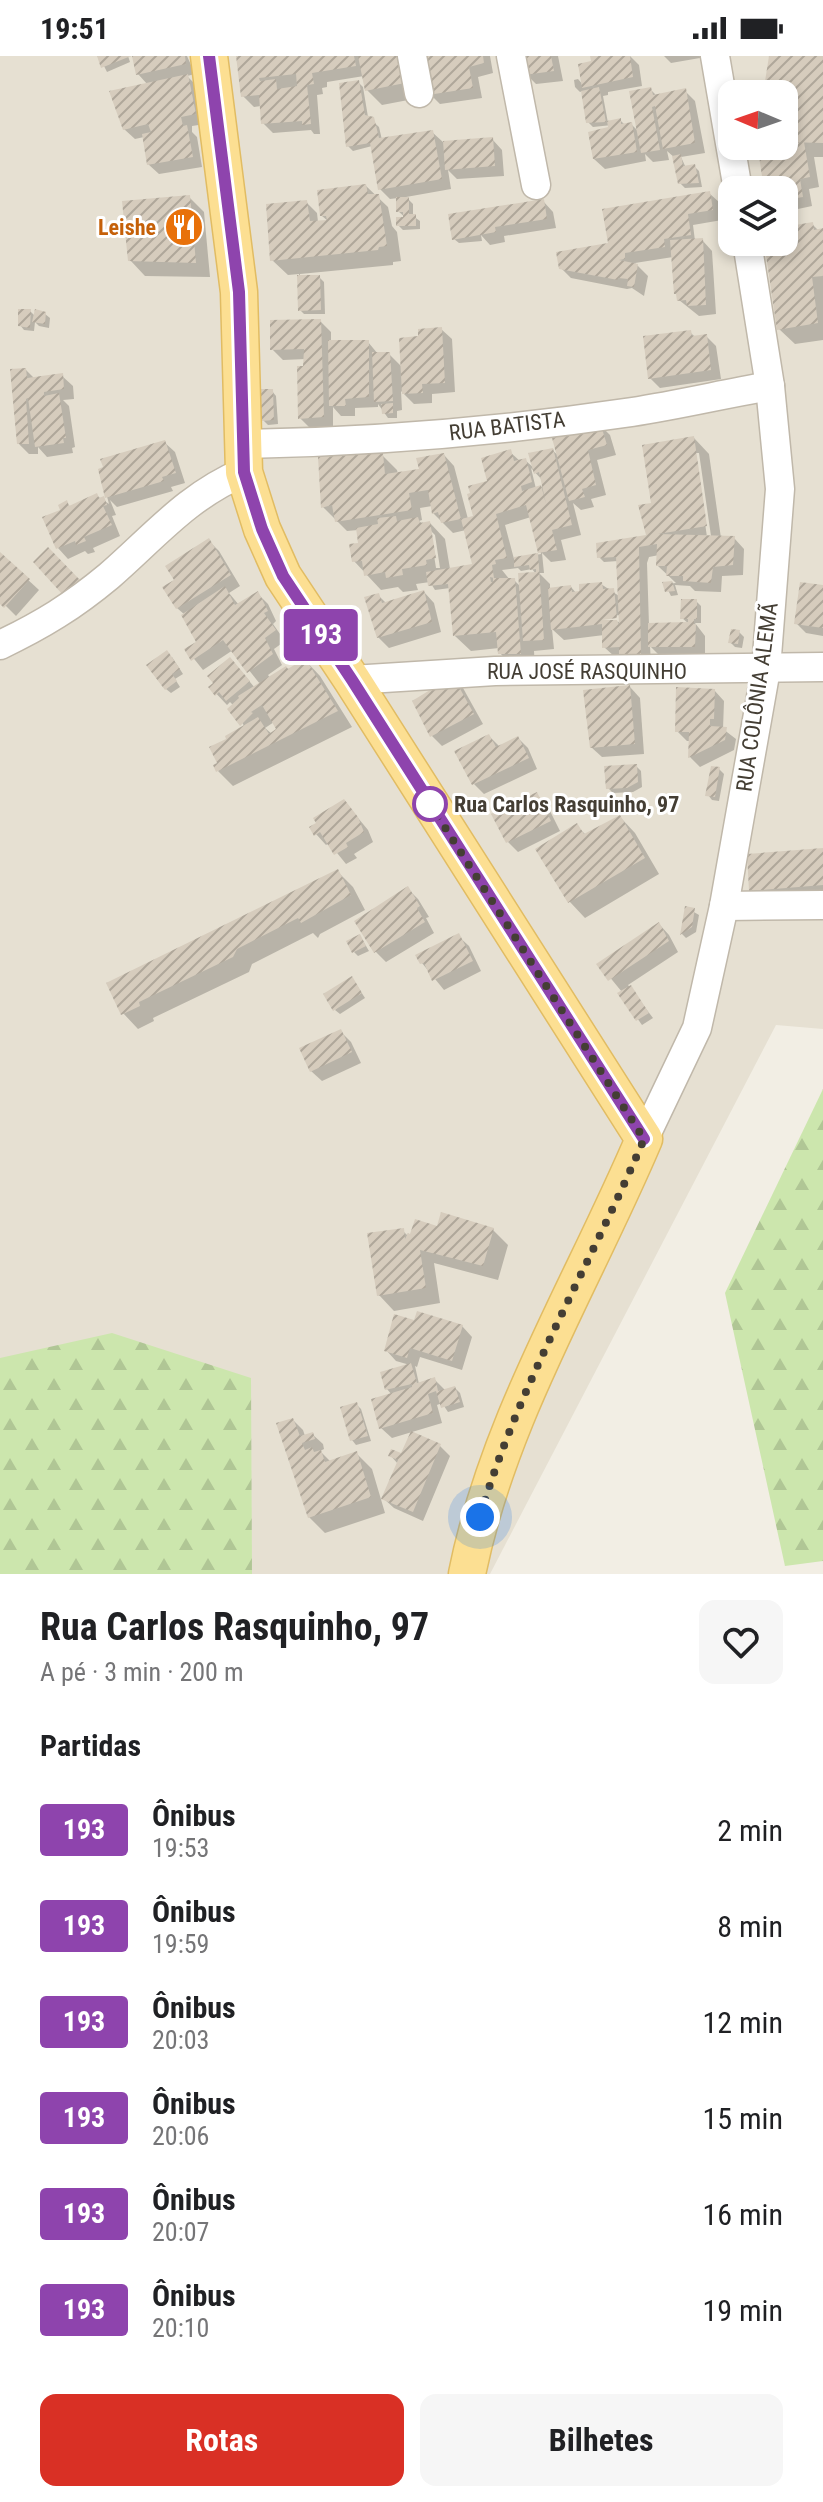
<!DOCTYPE html>
<html lang="pt">
<meta charset="utf-8">
<style>
:root{--surface:#fff;--page:#f6f6f6;--text:#202124;--muted:#757577;--accent:#d93025}
body{margin:0;font-family:"Roboto Condensed",sans-serif;background:var(--page);color:var(--text);height:100vh;display:flex;flex-direction:column;font-size:30px;white-space:nowrap}
*{box-sizing:border-box;margin:0}
p{font-size:26px;color:var(--muted)}
.icon{flex:none;width:44px;height:44px;fill:none;stroke:currentColor;stroke-width:2;stroke-linecap:round;stroke-linejoin:round}
.map{position:relative;height:1518px;overflow:hidden}
.sheet{display:flex;flex-direction:column;background:var(--surface);flex:1}
.sheet>*{flex:none}
.badge{padding:0 16px;border-radius:6px;font-size:28px;line-height:52px}
.needle{width:52px;rotate:272deg}
.fabs{position:absolute;left:718px;top:24px;display:grid;gap:16px}
.fabs a{display:grid;place-items:center;width:80px;height:80px;border-radius:16px;background:var(--surface);box-shadow:0 4px 12px #0003;font-size:40px}
.you{position:absolute;width:40px;height:40px;margin:-20px;border:6px solid #fff;border-radius:50%;background:#1a73e8;box-shadow:0 0 0 12px #1a73e833}
.map>.badge{position:absolute;translate:-50% -50%;box-shadow:0 0 0 4px #fff}
h2{padding:0 40px;font-size:30px;line-height:72px}
.round{display:grid;place-items:center;flex:none;width:84px;height:84px;border-radius:16px;background:var(--page)}
.headline{display:flex;align-items:center;justify-content:space-between;height:136px;padding:0 40px}
h1{font-size:38px;font-weight:700;line-height:60px}
.action{display:flex;gap:16px;margin-top:auto;padding:16px 40px}
.action a{flex:1;height:92px;border-radius:16px;background:var(--accent);color:#fff;font-size:32px;font-weight:700;line-height:92px;text-align:center}
.action a+a{background:var(--page);color:var(--text)}
ul{padding:0;list-style:none}
li{display:flex;align-items:center;gap:24px;height:96px;padding:0 40px}
li div{flex:1}
li b{display:block;font-size:30px}
li em{font-style:normal}
li .badge{min-width:88px;font-weight:700;text-align:center}
.status{display:flex;justify-content:space-between;align-items:center;height:56px;padding:0 40px;background:var(--surface);direction:ltr}
.status svg{height:22px;fill:currentColor}
.map>svg:first-child{display:block}
.residential{fill:#e6e0d2;fill-rule:evenodd}
.forest{fill:url(#forest-firs)}
.shadow{fill:#0003;fill-rule:evenodd}
.building{fill:url(#building-hatch);fill-rule:evenodd}
.lines{fill:none;stroke-linecap:round;stroke-linejoin:round}
.minor-casing{stroke:#c0b8aa;stroke-width:31}
.major-casing{stroke:#e1bc63;stroke-width:39}
.minor{stroke:#fff;stroke-width:28}
.major{stroke:#fcdf92;stroke-width:36}
.line-casing{stroke:#fff;stroke-width:18}
.line{stroke:#8e44ad;stroke-width:12}
.walk{stroke:#443e34;stroke-width:8;stroke-dasharray:0 14.4}
.stop-dot{fill:#fff;stroke:#8e44ad;stroke-width:4}
.labels{text-anchor:middle;dominant-baseline:central;stroke-width:6;stroke-linejoin:round;paint-order:stroke}
.food-label{font-size:22px;font-weight:bold;fill:#c56008;stroke:#fff;text-anchor:end}
.street-label{font-size:22px;fill:#443e34;stroke:#fff}
.stop-label{font-size:22px;font-weight:bold;fill:#443e34;stroke:#fff;text-anchor:start}
</style>
<div class="status"><b>19:51</b><svg viewBox="0 0 49 12"><path d="M0 12V9h3v3zM5 12V6h3v6zM10 12V3h3v9zM15 12V0h3v12zM26 1h20v11H26zM47 4h2v5h-2z"/></svg></div>
<div class="map">
<svg width="823" height="1518" viewBox="0 0 823 1518">
<defs>
<pattern id="forest-firs" width="22" height="20" patternUnits="userSpaceOnUse" patternTransform="scale(2)"><rect width="22" height="20" fill="#cce6ad"/><path d="M5 1l3.5 6h-7zM16 11l3.5 6h-7z" fill="#b0c695"/></pattern>
<pattern id="building-hatch" width="6" height="6" patternUnits="userSpaceOnUse" patternTransform="scale(2)"><rect width="6" height="6" fill="#d6ccbd"/><path d="M-1 1l2-2M0 6l6-6M5 7l2-2" fill="none" stroke="#afa79a"/></pattern>
</defs>
<rect width="100%" height="100%" fill="#f2eee4"/>
<!-- residential -->
<path class="residential" d="M0 0H823V973L776 969 490 1518H0ZM732 38H784V90H732ZM732 134H784V186H732Z"/>
<!-- forest -->
<g class="forest">
<path d="M823 1033V1505L785 1510 725 1237Z"/>
<path d="M112 1277 251 1322 252 1518H0V1302Z"/>
</g>
<!-- shadow -->
<g class="shadow">
<path d="M99 0H128L130 6 107 16Z"/>
<path d="M134 0H187L195 18 187 20 198 31 205 68 192 70V76L197 81 202 111 159 118 148 108 144 81 135 83 124 73 148 29 138 18Z"/>
<path d="M238 0H417L424 41 382 49 367 34 364 20 327 26V31L322 32 323 38 317 39 320 78H314L311 74 273 77 263 67 261 50 254 51 243 40Z"/>
<path d="M423 0H490L493 17 478 21 482 42 440 48 430 38Z"/>
<path d="M523 0H558L563 25 536 28 526 18Z"/>
<path d="M592 0H630L639 9 642 30 608 36V39L603 40 608 67 620 64 625 69 631 68 639 76 650 33 657 40 685 35 695 45 705 97 681 101 686 112 694 110 699 115 702 131 685 132 680 127 675 102 667 95 669 104 653 106 645 98 646 105 605 113 594 103 612 69 593 71 588 66 583 35 580 36 575 31 574 24 578 23 584 30 593 7Z"/>
<path d="M664 0H700V2L671 7Z"/>
<path d="M771 0H823V101H814L819 131 809 133 812 150 784 156V134H766L786 91 784 38H766Z"/>
<path d="M358 26 363 31 368 61 379 71 382 84 432 76 444 87 492 83 502 94 504 120 457 123 448 114 451 133 406 141 413 148V160L420 165V173L403 174 398 169 407 163 398 155V142L390 143 380 133 372 90 353 95 348 90Z"/>
<path d="M366 130 388 151 392 170 397 176 401 205 393 206V209L300 218V221H319L324 226 325 258H304L300 254 299 218 288 219 272 204 306 146 317 157 318 166 328 165 322 160Z"/>
<path d="M709 137 720 147 722 164 693 169 695 185 702 184 712 195 716 258 699 260 679 244 673 201 635 207 648 220 644 240 632 232 627 233 571 222 561 212Z"/>
<path d="M189 141 204 156 210 221 145 220 130 204Z"/>
<path d="M543 145 553 156 556 172 504 180 505 186 490 189 481 179 482 185 459 187 454 183Z"/>
<path d="M812 168 819 175 823 174V284L795 288 779 273 766 186H784V173Z"/>
<path d="M30 255 35 260 45 258 50 262 49 272 39 270 35 266 34 275 24 274 20 269Z"/>
<path d="M320 265 331 276V286H368L378 298H389L402 311 420 282 441 273 452 283 455 336 432 338V347L414 348 401 335 402 354 397 355V362H388L378 348V351L355 352V360H341L333 351V371L310 372 300 362 306 303 283 304 272 293Z"/>
<path d="M690 276 696 282 706 280 716 290 721 323 660 332 650 322Z"/>
<path d="M26 314 35 323 62 320 73 330 74 343 63 344 69 350 75 391 72 392 73 397 47 401 38 391V398H29L19 388Z"/>
<path d="M272 335 276 340 278 368 268 369 263 364Z"/>
<path d="M600 369 610 379 616 399 597 404 606 439 591 443 594 451 581 454 573 447 581 479 561 484 566 504 551 506 542 497 544 517H539L550 528V533L571 531 577 538 601 528 619 540 618 505 604 506 599 501 652 482 653 448 694 382 709 398 721 482H734L744 493 743 519 722 520 721 536 695 535 690 530 675 529 678 539 671 540 665 528 676 527 658 510 659 499 649 501 647 507 649 569 689 568 682 562 696 545 701 550V567H695L705 580V600H660L650 590 651 607 615 601 604 591V579L564 584 552 573 554 593 534 595 535 613H515L500 597 499 592 471 595 455 580 450 532 435 534 430 526 416 528 418 534 403 536 398 531 381 534 354 505 361 488 358 474 347 475 323 451 382 399 397 414 398 418 421 413 444 399 454 410 468 463 476 461 490 426 510 396 521 406 525 404 535 413 552 394 559 400ZM695 397H699L711 480 707 481ZM531 412 543 425 545 430 536 433ZM432 450 433 457 453 477 466 474 475 509 450 513 445 483 430 467 423 468 419 465 422 464 420 452ZM531 461 541 498 514 503 505 469ZM430 474 435 479 440 512H436ZM518 512 521 515 532 513 536 518 521 531 514 524H510L502 514ZM620 559V566L599 564V562Z"/>
<path d="M164 386 175 396 185 427 171 431 173 435 117 451 110 444 116 459 112 460 120 480 93 492 95 496 88 498 85 495 68 503 58 492 45 462 62 455 66 447 71 451 97 440 109 448 100 414Z"/>
<path d="M209 485 219 495 240 530 229 537 239 549 258 538 268 548 276 565 273 568 285 585 274 593 282 609 268 619 270 622 289 615 305 604 320 620 352 671 233 730 218 715 245 672 234 650 230 646 227 649 211 632 240 614 255 632 260 628 233 594 203 614 187 594 199 586 185 559 177 552V525ZM274 666 279 673 272 678 265 672Z"/>
<path d="M0 498 39 534 16 560 0 544Z"/>
<path d="M823 531V580L806 577 796 567Z"/>
<path d="M424 536 434 547 441 576 389 592 378 581 379 540 386 547Z"/>
<path d="M739 576 744 581 742 592 735 591 730 586Z"/>
<path d="M172 601 183 618 175 623 180 631 171 637 166 633Z"/>
<path d="M453 622 463 632 483 668 442 690 432 680Z"/>
<path d="M630 631 640 642 644 698 602 701 591 691Z"/>
<path d="M714 634 724 645 723 673 736 683 734 694 700 711 690 701 691 685H687L677 675Z"/>
<path d="M489 680 500 691 518 682 528 692 537 713 484 738 474 728 457 696Z"/>
<path d="M636 710 641 715 642 731 633 736 613 737 608 732Z"/>
<path d="M719 713 724 718 719 745 712 744 708 739Z"/>
<path d="M537 739 547 749 560 775 518 796 508 786Z"/>
<path d="M344 745 368 774 373 786 354 798 357 802 346 808 329 787 326 789 316 778Z"/>
<path d="M620 761 635 777 659 818 585 862 570 846 538 794 577 770 586 779Z"/>
<path d="M823 794V839L762 844 751 834Z"/>
<path d="M338 816 353 831 365 854 320 878 318 882 313 877 252 908 249 916 153 962 154 965 138 973 123 957 108 927Z"/>
<path d="M408 833 418 843 429 861 426 862 434 877 386 906 376 896 356 865Z"/>
<path d="M687 852 699 859 696 876 686 882 682 878Z"/>
<path d="M659 868 669 879 678 896 628 929 653 962 642 969 620 938 622 936 599 908Z"/>
<path d="M360 880 369 895 358 900 354 896Z"/>
<path d="M458 880 469 890 481 915 444 934 422 907Z"/>
<path d="M356 928 365 942 340 958 335 954Z"/>
<path d="M340 975 351 986 361 1007 322 1025 311 1015Z"/>
<path d="M438 1173 493 1174 508 1189 498 1224 434 1207 440 1247 394 1255 379 1239 403 1175 407 1179Z"/>
<path d="M415 1267 462 1270 472 1281 462 1314 420 1301 417 1311 415 1310 419 1328 435 1324 446 1335 455 1332 460 1337 464 1351 448 1356 442 1347 437 1349 442 1367 392 1382 381 1372 392 1339 387 1333 410 1309 396 1305 386 1294Z"/>
<path d="M356 1348 361 1353 371 1385 356 1389 352 1384Z"/>
<path d="M293 1364 303 1374 305 1380 312 1378 323 1388 324 1393 320 1395 331 1406 357 1398 372 1413 385 1457 325 1477 309 1461Z"/>
<path d="M412 1378 440 1390 450 1400 423 1465 394 1452 383 1442 398 1408 391 1400H403Z"/>
</g>
<!-- building -->
<g class="building">
<path d="M97 0H131L101 12Z"/>
<path d="M132 0H185L186 8 136 19Z"/>
<path d="M236 0H354L356 10 312 17 314 28 307 29 311 68 302 69V65L261 68 259 39 241 41ZM296 18 297 30 277 33 276 23 260 25 259 22Z"/>
<path d="M358 0H405L410 26 365 35Z"/>
<path d="M421 0H483L484 7 469 11 473 32 428 39Z"/>
<path d="M521 0H551L554 15 524 19Z"/>
<path d="M590 0H630L633 21 582 32 578 8 591 5Z"/>
<path d="M769 0H823V87L784 86V38H763Z"/>
<path d="M188 18 196 58 181 61 183 70 187 69 193 101 147 109 142 78 151 76 148 68 123 74 109 35Z"/>
<path d="M359 24 365 59 374 61 379 82 433 74 442 123 378 134 370 87 346 91 339 27Z"/>
<path d="M599 31 606 66 586 67 581 35Z"/>
<path d="M651 31 653 39 686 32 695 87 663 93 655 50 652 51 660 94 641 97 629 35Z"/>
<path d="M621 62V68L632 66 637 96 593 103 588 76 608 71 607 65Z"/>
<path d="M493 81 495 110 445 114 443 85Z"/>
<path d="M804 86 810 121 800 123 803 141 784 144V134H764L758 93Z"/>
<path d="M681 98 683 110 695 108 699 127 678 128 672 100Z"/>
<path d="M366 128 368 138H379L387 190 379 191 378 194 270 205 266 148 307 144 310 165 327 164 326 160H320L317 134Z"/>
<path d="M710 135 713 154 688 158 691 179 664 183 665 191 625 197V203L619 204 638 208 634 231 627 230 628 223 618 222V224L559 213 556 196 608 187 602 153Z"/>
<path d="M190 139 196 207 128 205 122 145Z"/>
<path d="M396 141H409V158H416V170H396V161H403V156H396Z"/>
<path d="M544 143 547 163 495 171 496 176 452 184 448 158Z"/>
<path d="M813 166 814 174 823 172V220L812 221 818 267 777 274 764 186H784V171Z"/>
<path d="M703 182 706 249 687 250 686 244 677 245 676 238H674L670 184Z"/>
<path d="M297 219H320L321 254 298 255Z"/>
<path d="M18 253H31L30 272 18 270Z"/>
<path d="M35 253 46 256 45 268 32 266Z"/>
<path d="M321 263 324 361 298 363 297 310H303L304 293 270 294V264Z"/>
<path d="M442 271 445 327 422 328 423 337 402 338 399 282 418 280V273Z"/>
<path d="M691 274 692 280 707 278 711 314 648 323 643 280Z"/>
<path d="M328 284H369V341L345 343 346 350H329Z"/>
<path d="M372 296H390L393 345 374 346Z"/>
<path d="M26 312 27 322 63 317 64 333 44 336V340L59 337 66 382H63L64 387 35 391 28 342 26 343 29 388H17L10 313Z"/>
<path d="M260 333H273L274 364 261 365Z"/>
<path d="M393 347V357L382 358 381 348Z"/>
<path d="M600 366 607 389 588 394 596 429 582 433 585 441 569 445 552 382Z"/>
<path d="M694 380 707 470 658 478 735 480 733 509 713 511 711 527 683 525V520H666L667 510H656L657 488 639 491 641 598H619V591L602 592V568L551 574 548 532 571 529 572 536 579 535V528L602 526 603 533 614 532 617 562 602 564H617L619 569 616 501 597 502 596 487 646 479 638 449 651 447 642 389Z"/>
<path d="M165 384 176 417 162 421 164 425 105 442 98 413 103 411 100 403Z"/>
<path d="M553 392 572 469 552 474 557 494 538 497 544 584 523 585 518 517 536 516V513L530 514 529 509 514 511V501L538 497 526 449 496 458 507 502 495 504 496 508 492 509 494 522 490 521 491 526H493V522H515L521 598H498L496 576 453 580 448 528 428 530 426 516 472 508 461 463 473 460 467 438 470 437 468 430 487 425 481 402 511 393 514 405 526 402 532 426 521 430 522 435 541 429 546 448 539 416 534 418 528 397Z"/>
<path d="M383 397 385 418 419 413 416 402 444 397 461 463 441 467 438 456 432 458 428 434 409 437 412 454 335 466 332 449 321 452 318 401Z"/>
<path d="M97 437 99 442 104 440 107 449 103 450 112 469 84 481 86 485 76 489 75 485 56 493 42 461 60 454 58 449 67 444 69 450Z"/>
<path d="M396 460 397 465 418 461 420 467 430 465 436 502 426 504 427 509 402 513 403 519 386 522 385 516 364 520 362 505 352 506 349 488 358 487 356 472 378 468 377 462Z"/>
<path d="M209 482 231 519 176 553 162 531 174 524 165 510Z"/>
<path d="M48 491 80 524 63 539 33 506Z"/>
<path d="M0 496 30 523 4 552 0 548Z"/>
<path d="M672 525 675 535 665 536 662 526Z"/>
<path d="M800 526 823 529V572L794 568Z"/>
<path d="M225 530 235 549 258 535 268 555 264 557 276 574 265 582 273 598 247 617 223 584 191 605 184 593 196 586 181 559Z"/>
<path d="M424 534 432 566 377 582 364 541 379 537 382 547Z"/>
<path d="M681 543H697V563H694V568H696L695 591H648V567L688 566V563H680Z"/>
<path d="M731 573 740 574 738 588 728 587Z"/>
<path d="M167 594 180 613 172 618 177 625 165 634 146 609Z"/>
<path d="M230 601 250 625 226 645 219 636 215 640 208 631 213 627 207 620Z"/>
<path d="M305 602 338 655 216 716 213 709 217 707 209 691 226 683 225 680 258 661 269 678 276 673 262 649 251 656 253 657 240 670 227 653 239 642 238 640 286 610 288 613Z"/>
<path d="M453 620 474 658 430 681 412 645Z"/>
<path d="M630 629 635 688 590 692 583 634Z"/>
<path d="M676 631 715 633 714 663H710V670L727 671 725 684 688 702 689 676H675Z"/>
<path d="M489 678 496 691 518 680 529 702 472 729 454 695Z"/>
<path d="M637 708 638 726 627 732 606 733 604 710Z"/>
<path d="M711 710 720 711 715 741 705 740Z"/>
<path d="M537 736 551 765 506 787 491 758Z"/>
<path d="M344 743 358 761 364 776 346 787 348 791 334 799 320 776 314 780 309 771 316 767 313 762Z"/>
<path d="M620 759 645 802 568 847 535 793 577 767 584 778Z"/>
<path d="M823 792V829L749 835 747 798Z"/>
<path d="M338 813 351 839 301 867 298 862 237 893 233 901 139 946 140 950 121 959 106 927Z"/>
<path d="M408 830 420 850 417 852 425 866 374 897 354 865Z"/>
<path d="M685 850 695 852 692 871 680 879Z"/>
<path d="M659 866 669 885 608 925 596 908Z"/>
<path d="M459 877 473 905 432 925 424 907 420 908 415 899Z"/>
<path d="M360 878 366 890 352 897 346 885Z"/>
<path d="M352 920 362 937 333 955 323 938Z"/>
<path d="M631 929 649 957 636 965 617 937Z"/>
<path d="M341 973 352 996 310 1016 299 992Z"/>
<path d="M441 1156 494 1172 483 1210 420 1194 426 1232 377 1240 367 1177 404 1172 405 1183 408 1177 410 1178 415 1163 437 1170Z"/>
<path d="M417 1255 463 1269 452 1305 410 1292 407 1302 384 1295 394 1258 414 1264Z"/>
<path d="M411 1307 417 1327 435 1321 438 1335 455 1330 460 1346 441 1352 436 1335 428 1338 433 1357 379 1373 371 1343 412 1331V1328L385 1334 380 1316Z"/>
<path d="M357 1346 368 1380 350 1385 340 1351Z"/>
<path d="M293 1362 300 1380 313 1376 315 1383 302 1387 305 1394 312 1391 314 1396 321 1394 325 1406 357 1395 371 1441 308 1462 276 1367Z"/>
<path d="M411 1375 441 1388 413 1456 381 1443 398 1404 388 1400 391 1393 401 1397Z"/>
</g>
<g class="lines">
<!-- minor casing -->
<g class="minor-casing">
<g id="minor">
<path d="M412 0 419 37"/>
<path d="M511 0 536 129"/>
<path d="M715 0 738 134"/>
<path d="M242 388C372 386 503 375 632 356 678 349 724 338 770 330"/>
<path d="M0 589C42 569 73 550 109 520 154 481 187 440 244 416"/>
<path d="M352 624 495 615 823 611"/>
<path d="M724 850 823 849"/>
<path d="M644 1083 697 972 724 850 766 613 780 433 770 330 747 186"/>
</g>
</g>
<!-- major casing -->
<g class="major-casing">
<path id="major" d="M209 0 239 236 244 416 262 473 283 520 352 624 644 1083C583 1227 498 1363 467 1518"/>
</g>
<!-- minor -->
<use href="#minor" class="minor"/>
<!-- major -->
<use href="#major" class="major"/>
</g>
<g class="lines">
<!-- line casing -->
<g class="line-casing">
<path id="line" d="M209 0 239 236 244 416 262 473 283 520 352 624 644 1083"/>
</g>
<!-- line -->
<use href="#line" class="line"/>
<!-- walk -->
<path class="walk" d="M430 748 644 1083C591 1208 518 1329 480 1461"/>
</g>
<!-- icons -->
<defs>
<g id="restaurant-disc" transform="scale(2)"><circle r="9.5" fill="#e8710a" stroke="#fff"/><path d="M-5-6h1v4h1v-4h1v4h1v-4h1v5L-1.5 .5V6h-2V.5L-5-1ZM5-6V6H3V1.5H1.5Q1.5-4 5-6Z" fill="#fff"/></g>
</defs>
<g fill-rule="evenodd">
<use href="#restaurant-disc" x="184" y="171"/>
</g>
<!-- markers -->
<circle class="stop-dot" cx="430" cy="748" r="16"/>
<g class="labels">
<!-- food labels -->
<g class="food-label">
<text x="156" y="171">Leishe</text>
</g>
<!-- street labels -->
<g class="street-label">
<text transform="translate(507 370) rotate(-7)">RUA BATISTA</text>
<text x="587" y="615">RUA JOSÉ RASQUINHO</text>
<text transform="translate(757 641) rotate(-82)">RUA COLÔNIA ALEMÃ</text>
</g>
<!-- stop labels -->
<g class="stop-label">
<text x="454" y="748">Rua Carlos Rasquinho, 97</text>
</g>
</g>
</svg>
<div class="fabs">
<a><svg class="needle" viewBox="-14 -14 28 28"><path d="M0-13l5 13h-10z" fill="#e53935"/><path d="M0 13l5-13h-10z" fill="#757577"/></svg></a>
<a><svg class="icon" aria-label="layers" viewBox="0 0 24 24"><path d="M12 4l9 5-9 5-9-5zM3 14l9 5 9-5"/></svg></a>
</div>
<div class="you" style="left:480px;top:1461px"></div>
<b class="badge" style="left:321px;top:579px;background:#8e44ad;color:#fff">193</b>
</div>
<section class="sheet">
<div class="headline"><div><h1>Rua Carlos Rasquinho, 97</h1><p>A pé · 3 min · 200 m</p></div><a class="round"><svg class="icon" aria-label="heart" viewBox="0 0 24 24"><path d="M12 20l-8-8c-3-5 5-10 8-4 3-6 11-1 8 4z"/></svg></a></div>
<h2>Partidas</h2>
<ul>
<li><span class="badge" style="background:#8e44ad;color:#fff">193</span><div><b>Ônibus</b><p>19:53</p></div><em>2 min</em></li>
<li><span class="badge" style="background:#8e44ad;color:#fff">193</span><div><b>Ônibus</b><p>19:59</p></div><em>8 min</em></li>
<li><span class="badge" style="background:#8e44ad;color:#fff">193</span><div><b>Ônibus</b><p>20:03</p></div><em>12 min</em></li>
<li><span class="badge" style="background:#8e44ad;color:#fff">193</span><div><b>Ônibus</b><p>20:06</p></div><em>15 min</em></li>
<li><span class="badge" style="background:#8e44ad;color:#fff">193</span><div><b>Ônibus</b><p>20:07</p></div><em>16 min</em></li>
<li><span class="badge" style="background:#8e44ad;color:#fff">193</span><div><b>Ônibus</b><p>20:10</p></div><em>19 min</em></li>
</ul>
<div class="action"><a>Rotas</a><a>Bilhetes</a></div>
</section>
